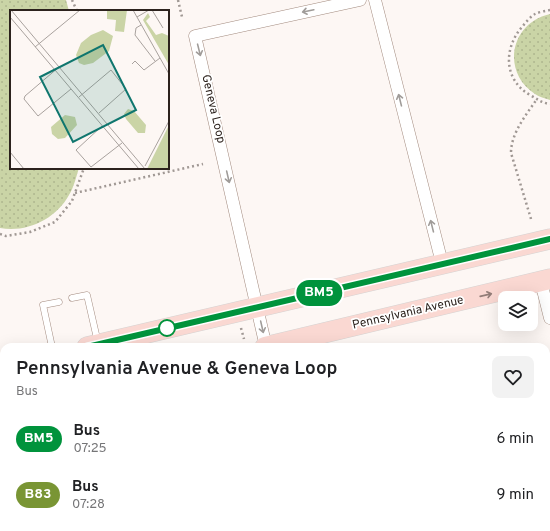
<!DOCTYPE html>
<style>
:root{--surface:#fff;--page:#f2f2f2;--text:#202124;--muted:#757577}
body{margin:0;font-family:Overpass,sans-serif;background:var(--page);color:var(--text);height:100vh;display:flex;flex-direction:column;font-size:15px;white-space:nowrap}
*{box-sizing:border-box;margin:0}
p{font-size:13px;color:var(--muted)}
.icon{flex:none;width:22px;height:22px;fill:none;stroke:currentColor;stroke-width:2;stroke-linecap:round;stroke-linejoin:round}
.map{position:relative;flex:1;overflow:hidden}
.panel{position:absolute;left:0px;top:343px;width:550px;height:188px;display:flex;flex-direction:column;background:var(--surface);border-radius:12px 12px 0 0;box-shadow:0 4px 16px #0002}
.panel>*{flex:none}
.badge{padding:0 8px;border-radius:13px;font-size:14px;line-height:26px}
.tools{position:absolute;left:498px;top:291px;display:grid;gap:8px}
.tools a{display:grid;place-items:center;width:40px;height:40px;border-radius:8px;background:var(--surface);box-shadow:0 4px 16px #0002;font-size:20px}
.map>.badge{position:absolute;translate:-50% -50%;box-shadow:0 0 0 2px #fff}
.round{display:grid;place-items:center;flex:none;width:42px;height:42px;border-radius:8px;background:var(--page)}
.headline{display:flex;align-items:center;justify-content:space-between;height:68px;padding:0 16px}
h1{font-size:19px;font-weight:600;line-height:30px}
ul{padding:0;list-style:none}
li{display:flex;align-items:center;gap:12px;height:56px;padding:0 16px}
li div{flex:1}
li b{display:block;font-size:15px}
li em{font-style:normal}
li .badge{min-width:44px;font-weight:700;text-align:center}
.map>svg:first-child{display:block}
.education{fill:#f3eaff}
.grass{fill:url(#grass-dots)}
.lines{fill:none;stroke-linecap:round;stroke-linejoin:round}
.service-casing{stroke:#a28a7e;stroke-width:7}
.minor-casing{stroke:#a28a7e;stroke-width:13}
.primary-casing{stroke:#d5d3d2;stroke-width:21}
.path{stroke:#a09894;stroke-width:2.5;stroke-dasharray:2 3;stroke-linecap:butt}
.service{stroke:#fff;stroke-width:6}
.minor{stroke:#fff;stroke-width:12}
.primary{stroke:#fad8d2;stroke-width:20}
.oneway{stroke:#a09c99}
.oneway2{stroke:#937d78}
.line-casing{stroke:#fff;stroke-width:9}
.line{stroke:#00933c;stroke-width:6}
.stop-dot{fill:#fff;stroke:#00933c;stroke-width:2}
.labels{text-anchor:middle;dominant-baseline:central;stroke-width:3.5;stroke-linejoin:round;paint-order:stroke}
.street-label{font-size:12px;fill:#2c221d;stroke:#fff}
.inset-road{fill:none;stroke:#a9a29e;stroke-width:1}
.view{fill:#0f766e;fill-opacity:0.15;stroke:#0f766e;stroke-width:2}
.inset-edge{fill:none;stroke:#2c221d;stroke-width:2}
</style>
<div class="map">
<svg width="550" height="531" viewBox="0 0 550 531">
<defs>
<pattern id="grass-dots" width="8" height="8" patternUnits="userSpaceOnUse"><rect width="8" height="8" fill="#cad4a6"/><path d="M2 2h.1M6 6h.1" fill="none" stroke="#aeb68e" stroke-width="1.8" stroke-linecap="round"/></pattern>
</defs>
<rect width="100%" height="100%" fill="#fdf7f4"/>
<!-- education -->
<path class="education" d="M0 486 4 505V527H9L10 531H0Z"/>
<!-- grass -->
<g class="grass">
<path d="M0 0H66L69 11H11V168H79C76 177 74 187 69 195 56 219 27 233 0 228Z"/>
<path d="M550 14V100C545 98 539 97 535 94 501 72 510 23 550 14Z"/>
<path d="M343 527H480L481 531H344Z"/>
</g>
<g class="lines">
<!-- service casing -->
<g class="service-casing">
<g id="service">
<path d="M72 298 87 295 98 343"/>
<path d="M52 347 43 305 59 302"/>
</g>
</g>
<!-- minor casing -->
<g class="minor-casing">
<g id="minor">
<path d="M375 0 442 263"/>
<path d="M541 282 550 318"/>
<path d="M266 347 195 36 360 0"/>
<path d="M0 372 4 389"/>
<path d="M35 527 36 531"/>
<path d="M225 527 226 531"/>
</g>
</g>
<!-- primary casing -->
<g class="primary-casing">
<g id="primary">
<path d="M87 347 550 239"/>
<path d="M265 347 550 279"/>
<path d="M0 367H4"/>
<path d="M0 410 4 409"/>
</g>
</g>
<!-- path -->
<g class="path">
<path d="M72 0 77 11"/>
<path d="M178 0 182 17"/>
<path d="M550 10C545 11 539 12 535 14 530 17 526 22 522 27 503 49 504 80 530 95 537 99 542 103 550 104"/>
<path d="M75 193 203 164"/>
<path d="M531 219 511 153C511 133 526 115 537 99"/>
<path d="M0 234 6 236 30 232 55 222 72 201 84 168"/>
<path d="M241 328 244 339"/>
<path d="M339 527 340 531"/>
<path d="M486 527 488 531"/>
</g>
<!-- service -->
<use href="#service" class="service"/>
<!-- minor -->
<use href="#minor" class="minor"/>
<!-- primary -->
<use href="#primary" class="primary"/>
</g>
<!-- one-way arrows -->
<defs><path id="oneway-shaft" d="M-6 0H5M1.5-3L5.5 0L1.5 3" fill="none" stroke-width="1.6" stroke-linecap="round" stroke-linejoin="round"/></defs>
<g class="oneway">
<use href="#oneway-shaft" transform="translate(308 11) rotate(168)"/>
<use href="#oneway-shaft" transform="translate(199 50) rotate(76)"/>
<use href="#oneway-shaft" transform="translate(400 100) rotate(-104)"/>
<use href="#oneway-shaft" transform="translate(228 177) rotate(77)"/>
<use href="#oneway-shaft" transform="translate(432 226) rotate(-104)"/>
<use href="#oneway-shaft" transform="translate(262 327) rotate(77)"/>
</g>
<use class="oneway2" href="#oneway-shaft" transform="translate(486 295) rotate(-13)"/>
<g class="lines">
<!-- line casing -->
<g class="line-casing">
<path id="line" d="M87 347 550 239"/>
</g>
<!-- line -->
<use href="#line" class="line"/>
</g>
<!-- markers -->
<circle class="stop-dot" cx="167" cy="328" r="8"/>
<g class="labels">
<!-- street labels -->
<g class="street-label">
<text transform="translate(213 109) rotate(77)">Geneva Loop</text>
<text transform="translate(408 313) rotate(-13)">Pennsylvania Avenue</text>
</g>
</g>
<!-- overview -->
<g transform="translate(10 10)">
<rect width="159" height="159" fill="#fdf7f4"/>
<path d="M138 3 140 7 136 11 146 25 152 23 159 26V55L133 10ZM93 20 103 26 99 41 83 53 74 55 69 53 66 45 71 33 81 25ZM118 99 124 101 136 115 135 123H128L116 109 114 104ZM55 105 65 107 67 115 55 128 48 129 42 124 41 117ZM159 115V158L137 159Z" fill="#cad4a6"/>
<path d="M97 0H117L114 22 105 21 106 10 97 9Z" fill="#cad4a6"/>
<path class="inset-road" d="M1 0 135 159M123 0 159 64M142 0 153 18M0 7 129 159M127 7 139 0M131 15 126 18 125 25 145 51M25 37 70 0M122 54 125 51 134 60 150 48M49 57 15 86 14 89 28 106 61 79M69 87 101 60 116 79 89 103M92 116 66 140 81 157 112 133M0 142 14 159M135 156 159 111"/>
<path class="view" d="M93 35 126 100 63 132 30 67Z"/>
<rect width="159" height="159" class="inset-edge"/>
</g>
</svg>
<div class="tools">
<a><svg class="icon" aria-label="layers" viewBox="0 0 24 24"><path d="M12 4l9 5-9 5-9-5zM3 14l9 5 9-5"/></svg></a>
</div>
<b class="badge" style="left:319px;top:293px;background:#00933c;color:#fff">BM5</b>
<section class="panel">
<div class="headline"><div><h1>Pennsylvania Avenue &amp; Geneva Loop</h1><p>Bus</p></div><a class="round"><svg class="icon" aria-label="heart" viewBox="0 0 24 24"><path d="M12 20l-8-8c-3-5 5-10 8-4 3-6 11-1 8 4z"/></svg></a></div>
<ul>
<li><span class="badge" style="background:#00933c;color:#fff">BM5</span><div><b>Bus</b><p>07:25</p></div><em>6 min</em></li>
<li><span class="badge" style="background:#799534;color:#fff">B83</span><div><b>Bus</b><p>07:28</p></div><em>9 min</em></li>
</ul>
</section>
</div>
